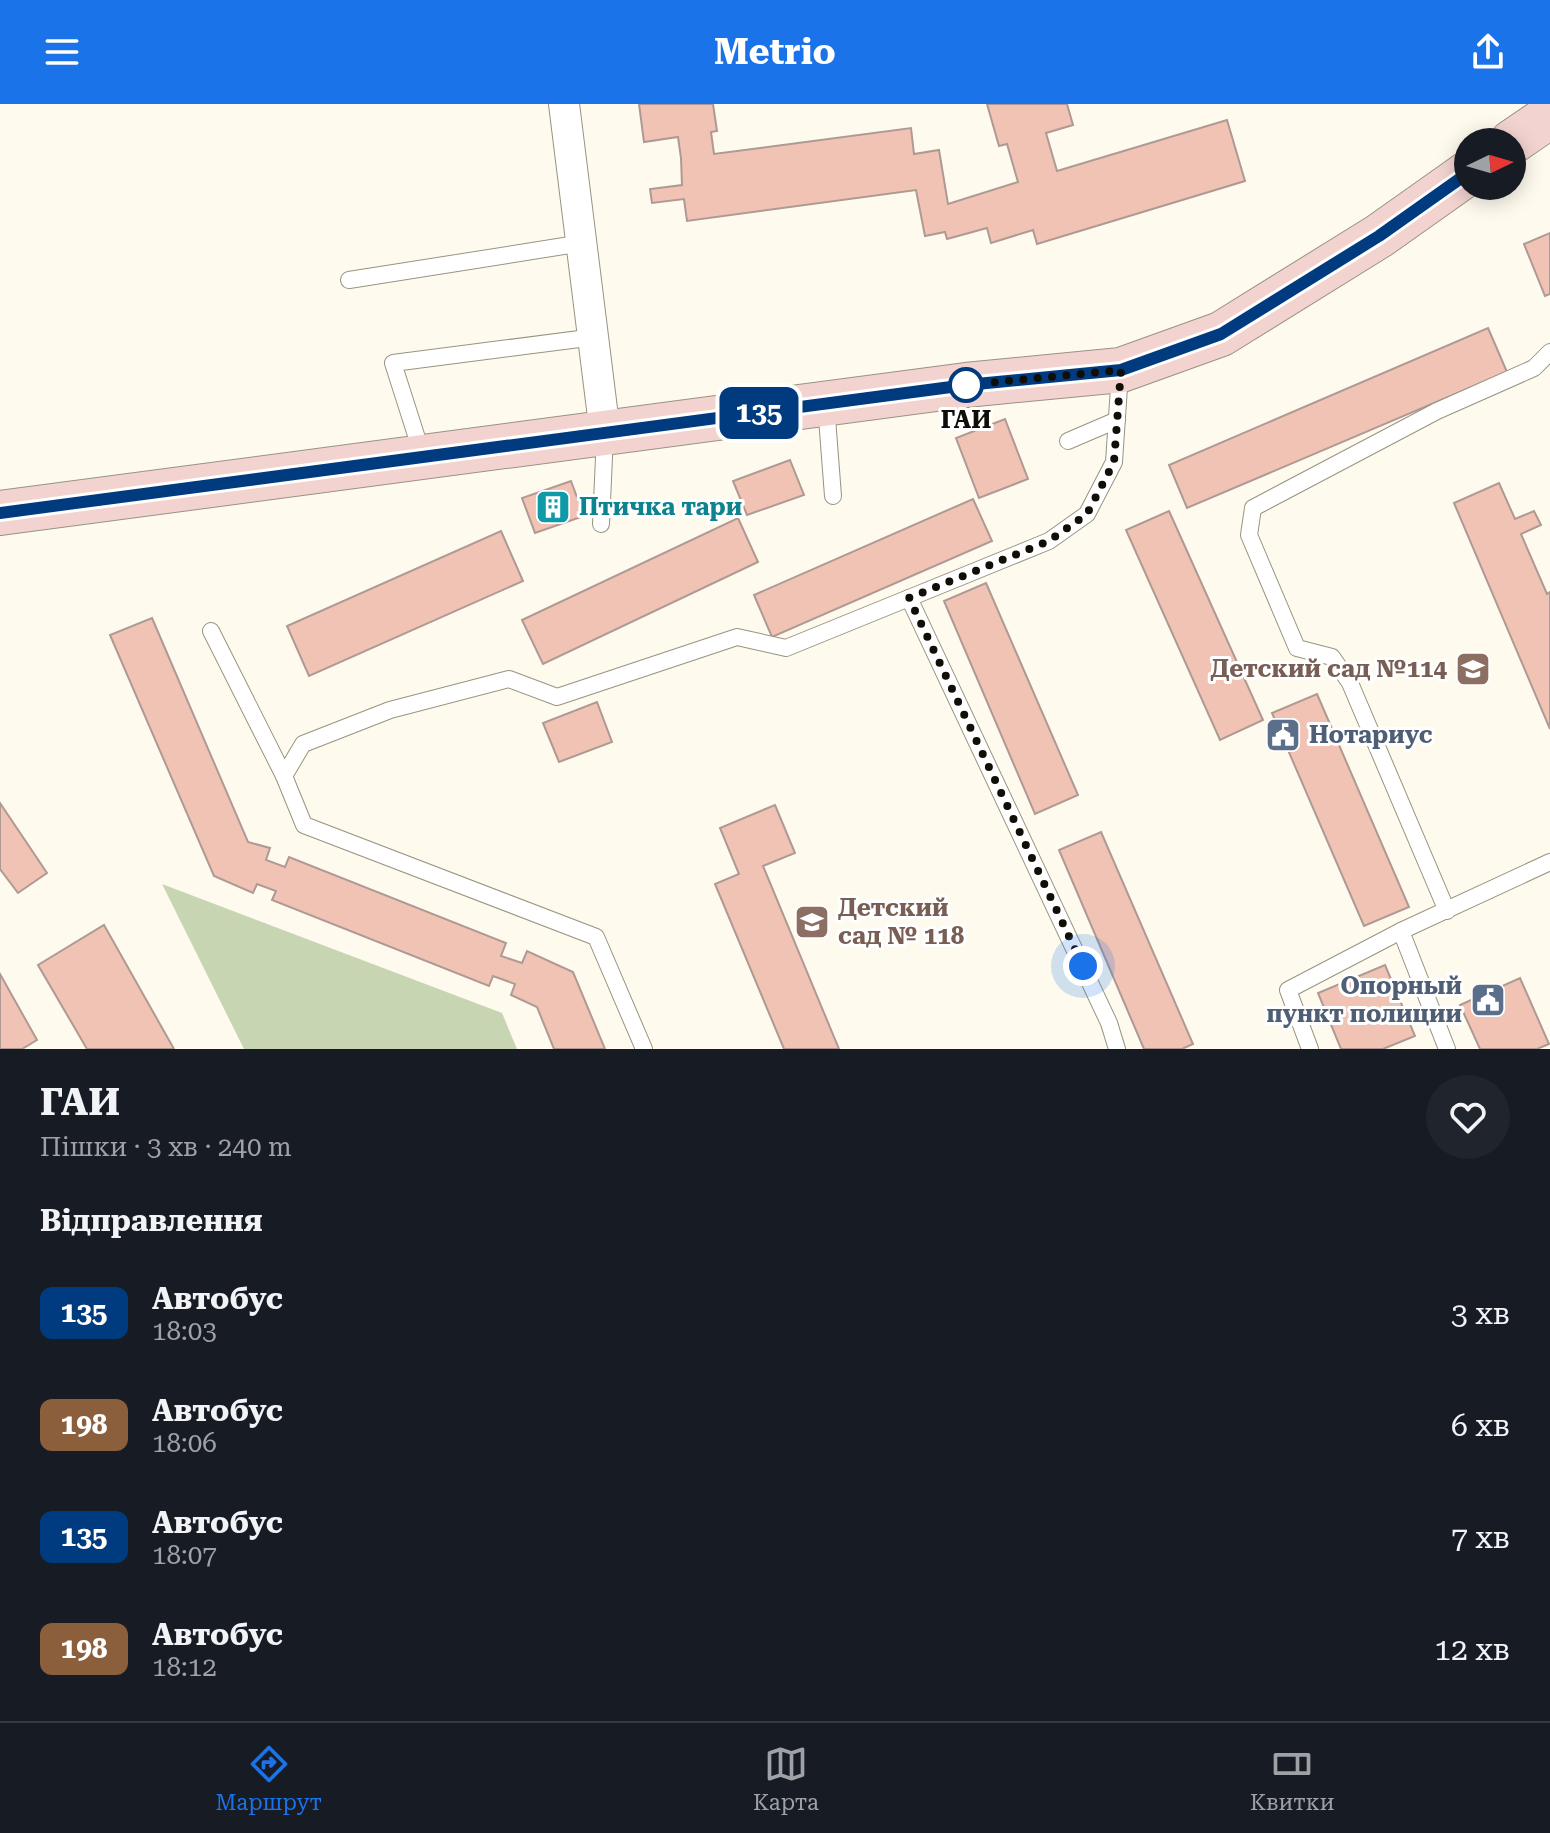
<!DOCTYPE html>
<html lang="uk">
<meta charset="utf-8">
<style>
:root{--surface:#171b24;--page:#20242c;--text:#f1f3f6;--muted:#9ea1a6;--line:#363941;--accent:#1a73e8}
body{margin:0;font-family:"Roboto Serif",serif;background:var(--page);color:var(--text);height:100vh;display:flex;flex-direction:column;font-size:30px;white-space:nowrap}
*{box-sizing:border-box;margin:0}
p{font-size:26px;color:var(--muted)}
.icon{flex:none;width:44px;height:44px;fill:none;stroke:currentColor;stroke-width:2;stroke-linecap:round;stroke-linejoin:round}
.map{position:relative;height:945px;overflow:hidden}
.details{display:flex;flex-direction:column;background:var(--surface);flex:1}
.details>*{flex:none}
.badge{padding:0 16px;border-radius:12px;font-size:28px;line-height:52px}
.needle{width:52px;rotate:85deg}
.buttons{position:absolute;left:1454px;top:24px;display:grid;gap:16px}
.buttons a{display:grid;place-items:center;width:72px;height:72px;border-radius:50%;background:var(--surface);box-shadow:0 4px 20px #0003;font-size:40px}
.you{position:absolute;width:40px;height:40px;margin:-20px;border:6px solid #fff;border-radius:50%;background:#1a73e8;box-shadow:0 0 0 12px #1a73e833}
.map>.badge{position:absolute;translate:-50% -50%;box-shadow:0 0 0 4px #fff}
h2{padding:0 40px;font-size:30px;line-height:72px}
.round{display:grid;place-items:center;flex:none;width:84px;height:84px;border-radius:42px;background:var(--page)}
.headline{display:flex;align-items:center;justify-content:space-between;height:136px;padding:0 40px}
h1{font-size:38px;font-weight:700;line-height:60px}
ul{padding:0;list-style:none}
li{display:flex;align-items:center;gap:24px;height:112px;padding:0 40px}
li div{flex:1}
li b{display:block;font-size:30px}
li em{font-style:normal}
li .badge{min-width:88px;font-weight:700;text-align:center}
header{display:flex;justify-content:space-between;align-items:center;height:104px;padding:0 40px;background:var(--accent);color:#fff;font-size:36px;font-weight:700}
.menu{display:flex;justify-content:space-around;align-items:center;height:112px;border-top:2px solid var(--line);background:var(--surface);font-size:22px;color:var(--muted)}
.menu a{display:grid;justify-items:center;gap:4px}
.menu .current{color:var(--accent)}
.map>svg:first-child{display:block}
.green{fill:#c8d5b3}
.building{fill:#f1c3b4;stroke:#af9993;stroke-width:2}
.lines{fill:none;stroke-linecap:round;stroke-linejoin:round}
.lane-casing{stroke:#999380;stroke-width:18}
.street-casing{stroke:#999380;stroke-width:32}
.secondary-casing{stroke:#999380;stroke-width:46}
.lane{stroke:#fff;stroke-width:16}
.street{stroke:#fff;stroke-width:30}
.secondary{stroke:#f2d3cf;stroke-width:44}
.line-casing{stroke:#fff;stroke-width:18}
.line{stroke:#003b80;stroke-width:12}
.walk{stroke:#110e08;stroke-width:8;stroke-dasharray:0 14.4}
.stop-dot{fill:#fff;stroke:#003b80;stroke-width:4}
.labels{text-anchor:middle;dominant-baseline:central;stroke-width:6;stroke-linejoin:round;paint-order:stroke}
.stop-label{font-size:24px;font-weight:bold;fill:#110e08;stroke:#fff}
.culture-label{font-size:24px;font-weight:bold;fill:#0d838f;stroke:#fff;text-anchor:start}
.education-label{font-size:24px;font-weight:bold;fill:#785e54;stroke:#fff;text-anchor:end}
.service-label{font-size:24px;font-weight:bold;fill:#4e5e75;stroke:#fff;text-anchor:start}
</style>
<header><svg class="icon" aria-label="menu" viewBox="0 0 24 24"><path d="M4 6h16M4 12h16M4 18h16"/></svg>Metrio<svg class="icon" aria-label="share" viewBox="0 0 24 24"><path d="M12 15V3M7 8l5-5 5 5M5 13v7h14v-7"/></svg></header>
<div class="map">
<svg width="1550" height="945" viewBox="0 0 1550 945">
<rect width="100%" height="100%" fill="#fefaee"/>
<!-- green -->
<path class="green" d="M162 780 502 909 517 945H244Z"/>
<!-- building -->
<g class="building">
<path d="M639 0H713L717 27 711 28 714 50 911 24 914 50 939 46 948 100 1018 78 1007 40 999 42 987 0H1067L1073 21 1046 29 1057 67 1227 16 1245 77 1037 140 1033 126 991 139 987 124 947 135 945 128 925 132 916 86 687 117 684 95 652 99 650 85 682 81 681 54 678 33 644 38Z"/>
<path d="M1550 129V190L1545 192 1524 140Z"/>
<path d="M1488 224 1507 268 1187 404 1169 361Z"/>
<path d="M1005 315 1028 375 979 394 956 334Z"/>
<path d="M790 356 804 391 747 411 733 377Z"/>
<path d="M571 377 584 412 535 429 522 394Z"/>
<path d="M1499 379 1515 415 1534 407 1541 421 1521 430 1547 490 1550 488V625L1454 399Z"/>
<path d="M973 395 992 437 772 533 754 491Z"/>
<path d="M1169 407 1263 616 1220 636 1126 426Z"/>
<path d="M738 414 758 458 543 560 522 516Z"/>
<path d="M501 427 523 477 309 572 287 522Z"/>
<path d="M986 479 1078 691 1035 710 944 497Z"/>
<path d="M152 514 248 738 270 744 266 756 285 763 289 753 506 839 501 852 522 859 527 847 573 868 605 945H554L537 903 511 891 515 880 493 872 489 882 272 796 276 787 257 780 253 789 214 772 110 531Z"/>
<path d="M1317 590 1409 803 1364 822 1272 609Z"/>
<path d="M597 598 612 638 559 658 543 619Z"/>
<path d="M0 699 47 769 18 789 0 765Z"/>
<path d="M775 701 795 749 763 762 839 945H784L715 780 739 770 720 724Z"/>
<path d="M1101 728 1193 940 1182 945H1144L1059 746Z"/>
<path d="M104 821 174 945H87L38 861Z"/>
<path d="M1385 861 1415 932 1383 945H1341L1318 889Z"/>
<path d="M0 870 37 936 22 945H0Z"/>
<path d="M1520 874 1549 940 1537 945H1480L1460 901Z"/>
</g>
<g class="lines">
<!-- lane casing -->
<g class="lane-casing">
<g id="lane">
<path d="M349 176 583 139"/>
<path d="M826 301 833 392"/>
<path d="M1068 337 1117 316"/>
<path d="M423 353 393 259 595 233"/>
<path d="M601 420 605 331"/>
<path d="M211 527 284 672"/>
<path d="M1447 807 1350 579 1332 553 1297 544 1249 431 1253 404 1437 307 1534 264 1550 248"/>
<path d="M644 945 596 833 304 721 284 672 303 640 390 606 509 575 557 593 737 533 786 544 909 494"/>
<path d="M1117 945 1109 919 909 494 1049 437 1087 410 1114 358 1120 268"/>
<path d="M1310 945 1288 886 1401 827"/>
<path d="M1447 945 1401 827 1550 758"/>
</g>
</g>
<!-- street casing -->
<g class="street-casing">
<path id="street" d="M564 0 605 329"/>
</g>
<!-- secondary casing -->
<g class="secondary-casing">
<g id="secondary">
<path d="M1512 38 1550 12"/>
<path d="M0 409 966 281 1121 266 1221 230 1379 132 1468 69"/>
</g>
</g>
<!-- lane -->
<use href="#lane" class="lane"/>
<!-- street -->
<use href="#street" class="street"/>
<!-- secondary -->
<use href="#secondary" class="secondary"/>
</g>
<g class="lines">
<!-- line casing -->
<g class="line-casing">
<path id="line" d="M0 409 966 281 1121 266 1221 230 1379 132 1468 69"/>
</g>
<!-- line -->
<use href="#line" class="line"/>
<!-- walk -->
<path class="walk" d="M966 281 1121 266 1114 358 1087 410 1049 437 909 494 1083 862"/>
</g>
<!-- icons -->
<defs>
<g id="building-square" transform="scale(1.8)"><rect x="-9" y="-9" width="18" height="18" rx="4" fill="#0f9aa8" stroke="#fff"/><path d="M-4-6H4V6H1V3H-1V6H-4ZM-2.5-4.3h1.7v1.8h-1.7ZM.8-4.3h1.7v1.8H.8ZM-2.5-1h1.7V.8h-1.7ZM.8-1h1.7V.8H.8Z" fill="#fff"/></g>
<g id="school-square" transform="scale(1.8)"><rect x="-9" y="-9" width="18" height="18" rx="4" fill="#8d6e63" stroke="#fff"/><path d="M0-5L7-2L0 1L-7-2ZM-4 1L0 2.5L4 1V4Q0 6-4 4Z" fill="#fff"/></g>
<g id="civic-square" transform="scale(1.8)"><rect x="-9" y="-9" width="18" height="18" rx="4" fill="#5c6f8a" stroke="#fff"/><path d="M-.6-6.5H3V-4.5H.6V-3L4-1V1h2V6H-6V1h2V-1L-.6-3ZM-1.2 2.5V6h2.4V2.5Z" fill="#fff"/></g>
</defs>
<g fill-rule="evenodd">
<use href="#building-square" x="553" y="403"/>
<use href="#school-square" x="1473" y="565"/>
<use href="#civic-square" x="1283" y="631"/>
<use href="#school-square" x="812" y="818"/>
<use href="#civic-square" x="1488" y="896"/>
</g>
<!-- markers -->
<circle class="stop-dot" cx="966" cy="281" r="16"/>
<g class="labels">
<!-- stop labels -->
<g class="stop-label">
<text x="966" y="316">ГАИ</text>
</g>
<!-- culture labels -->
<g class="culture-label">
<text x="579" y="403">Птичка тари</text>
</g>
<!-- education labels -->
<g class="education-label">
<text x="1447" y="565">Детский сад №114</text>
<text x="838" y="804" text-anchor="start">Детский<tspan x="838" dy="28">сад № 118</tspan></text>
</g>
<!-- service labels -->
<g class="service-label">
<text x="1309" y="631">Нотариус</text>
<text x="1462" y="882" text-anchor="end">Опорный<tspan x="1462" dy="28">пункт полиции</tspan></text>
</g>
</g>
</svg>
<div class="buttons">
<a><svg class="needle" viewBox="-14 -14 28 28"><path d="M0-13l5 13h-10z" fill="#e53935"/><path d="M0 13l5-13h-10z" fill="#9ea1a6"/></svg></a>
</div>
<div class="you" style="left:1083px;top:862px"></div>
<b class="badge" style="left:759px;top:309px;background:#003b80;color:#fff">135</b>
</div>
<section class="details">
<div class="headline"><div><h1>ГАИ</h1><p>Пішки · 3 хв · 240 m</p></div><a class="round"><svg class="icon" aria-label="heart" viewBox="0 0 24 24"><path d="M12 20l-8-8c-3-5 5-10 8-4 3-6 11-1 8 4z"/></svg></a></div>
<h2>Відправлення</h2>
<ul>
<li><span class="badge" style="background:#003b80;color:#fff">135</span><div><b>Автобус</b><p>18:03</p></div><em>3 хв</em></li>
<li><span class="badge" style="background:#8b5e3c;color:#fff">198</span><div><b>Автобус</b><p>18:06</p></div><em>6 хв</em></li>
<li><span class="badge" style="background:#003b80;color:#fff">135</span><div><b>Автобус</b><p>18:07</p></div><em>7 хв</em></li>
<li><span class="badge" style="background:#8b5e3c;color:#fff">198</span><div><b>Автобус</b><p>18:12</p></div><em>12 хв</em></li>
</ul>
</section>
<nav class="menu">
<a class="current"><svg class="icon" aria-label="directions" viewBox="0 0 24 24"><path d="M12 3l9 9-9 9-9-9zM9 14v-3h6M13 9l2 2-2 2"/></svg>Маршрут</a>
<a><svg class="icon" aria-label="map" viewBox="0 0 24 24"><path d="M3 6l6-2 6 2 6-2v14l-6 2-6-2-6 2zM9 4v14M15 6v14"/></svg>Карта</a>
<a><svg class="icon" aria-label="tickets" viewBox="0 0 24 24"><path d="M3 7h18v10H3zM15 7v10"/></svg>Квитки</a>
</nav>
